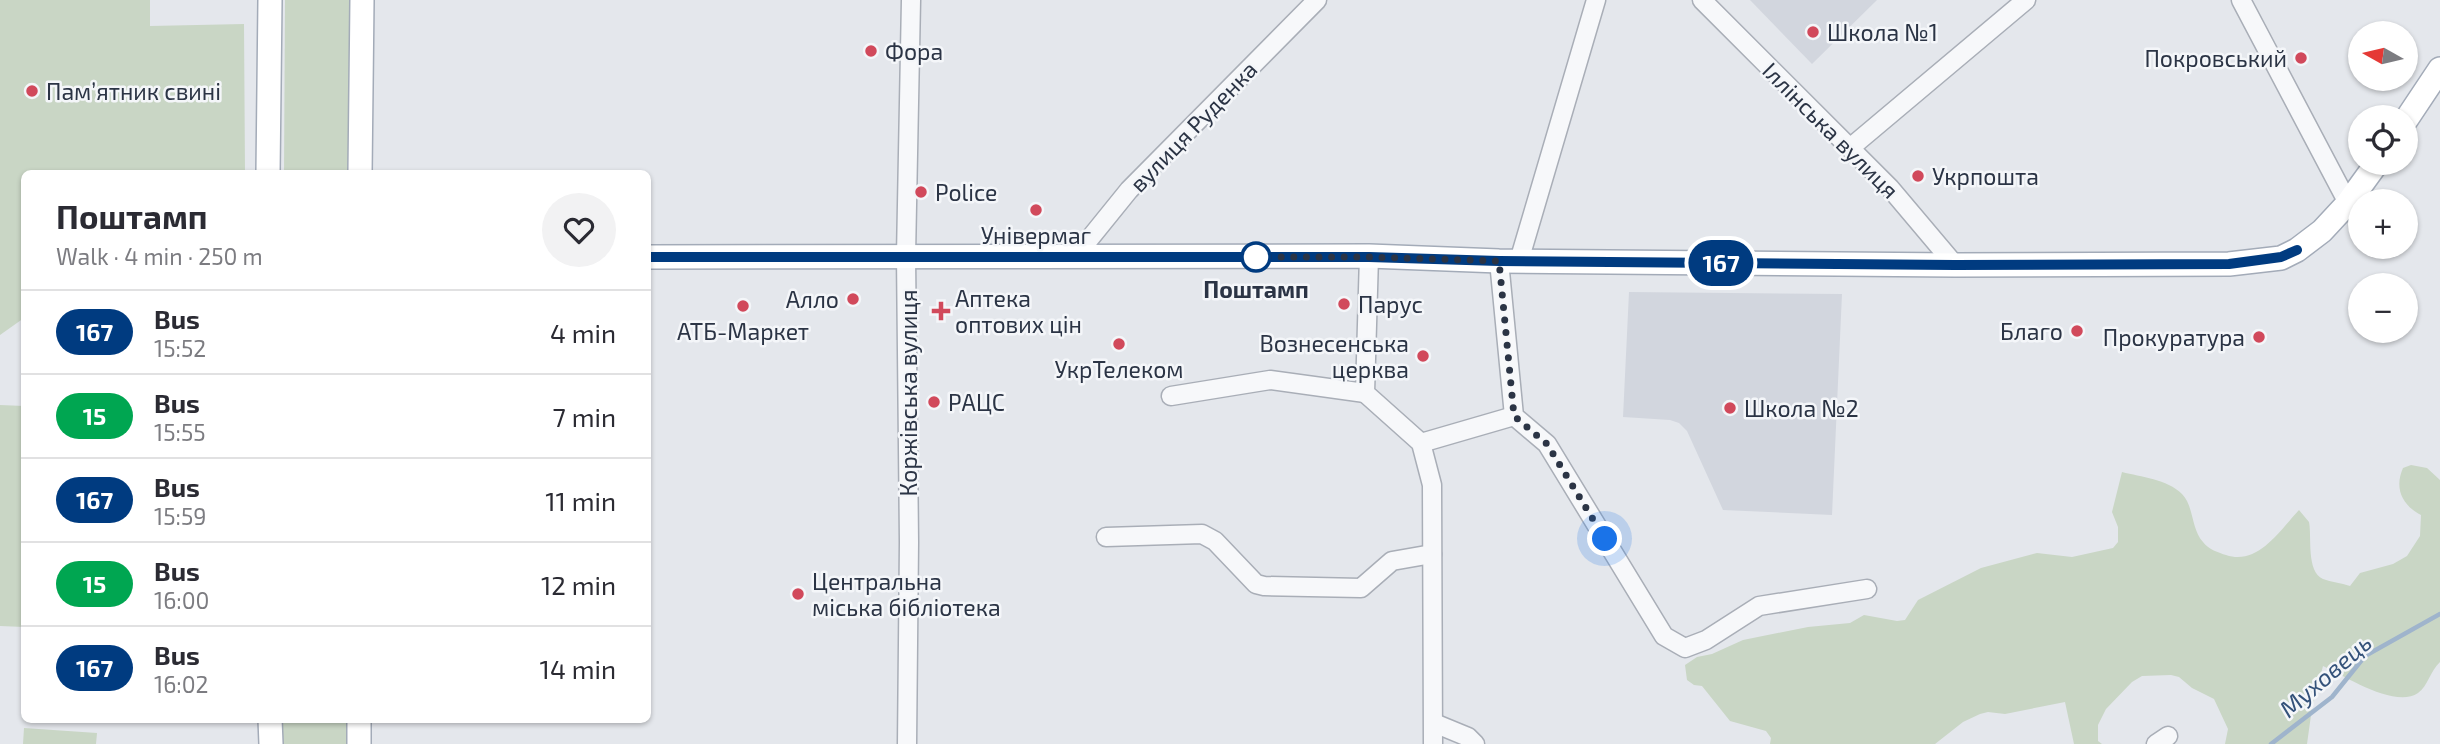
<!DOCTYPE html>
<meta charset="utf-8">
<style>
:root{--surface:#fff;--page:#f2f2f3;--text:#2b2b33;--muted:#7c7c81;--line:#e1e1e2}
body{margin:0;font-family:"Exo 2",sans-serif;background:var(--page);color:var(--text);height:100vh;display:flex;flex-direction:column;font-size:26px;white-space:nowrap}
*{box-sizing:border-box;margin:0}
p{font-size:23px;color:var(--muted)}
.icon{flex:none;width:38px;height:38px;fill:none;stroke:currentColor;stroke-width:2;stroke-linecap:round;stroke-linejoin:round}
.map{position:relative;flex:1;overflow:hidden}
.sheet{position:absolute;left:21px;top:170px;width:630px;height:553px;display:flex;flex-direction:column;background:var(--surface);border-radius:10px;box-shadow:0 2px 5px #0004}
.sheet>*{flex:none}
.badge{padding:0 14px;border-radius:23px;font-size:24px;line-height:46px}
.needle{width:46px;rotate:278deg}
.controls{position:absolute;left:2348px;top:21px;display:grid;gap:14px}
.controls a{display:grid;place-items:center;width:70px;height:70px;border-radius:50%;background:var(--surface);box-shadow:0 2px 5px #0004;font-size:35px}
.you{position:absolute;width:35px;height:35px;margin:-18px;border:5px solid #fff;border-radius:50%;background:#1a73e8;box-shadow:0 0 0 10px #1a73e833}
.map>.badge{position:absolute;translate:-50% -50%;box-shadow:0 0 0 4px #fff}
.round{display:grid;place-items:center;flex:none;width:74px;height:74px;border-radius:37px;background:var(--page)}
.head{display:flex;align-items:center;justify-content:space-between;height:119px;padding:0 35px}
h1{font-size:33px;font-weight:700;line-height:52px}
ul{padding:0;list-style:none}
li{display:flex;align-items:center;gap:21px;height:84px;padding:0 35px;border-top:2px solid var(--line)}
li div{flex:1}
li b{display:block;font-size:26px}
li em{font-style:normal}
li .badge{min-width:77px;font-weight:700;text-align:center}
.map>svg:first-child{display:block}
.built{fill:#d2d6de}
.green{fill:#c9d6c5}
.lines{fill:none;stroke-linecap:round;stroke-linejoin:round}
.stream{stroke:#9fb4cc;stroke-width:4.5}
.minor-casing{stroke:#a9aeb7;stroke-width:21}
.major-casing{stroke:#a3abb8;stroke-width:26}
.minor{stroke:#f7f8fa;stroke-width:18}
.major{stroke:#fff;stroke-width:23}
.line-casing{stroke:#fff;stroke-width:16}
.line{stroke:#003b80;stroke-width:10}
.walk{stroke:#2b3445;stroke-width:7;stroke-dasharray:0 12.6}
.poi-dot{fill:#d1495b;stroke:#f4f6f9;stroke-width:2.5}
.stop-dot{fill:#fff;stroke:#003b80;stroke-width:3.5}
.labels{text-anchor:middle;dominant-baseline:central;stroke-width:5;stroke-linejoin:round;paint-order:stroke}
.poi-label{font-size:23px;fill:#2b3445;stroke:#f4f6f9;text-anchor:start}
.street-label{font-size:23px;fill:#2b3445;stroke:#f4f6f9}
.stop-label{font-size:23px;font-weight:bold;fill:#2b3445;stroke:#f4f6f9}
.water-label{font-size:24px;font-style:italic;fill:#34527a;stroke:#f4f6f9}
</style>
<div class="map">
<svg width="2440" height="744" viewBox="0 0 2440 744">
<rect width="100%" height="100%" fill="#e4e7ec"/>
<!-- built -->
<g class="built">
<path d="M1750 0H1877L1812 64Z"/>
<path d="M1629 292 1842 294 1832 515 1723 510 1687 431 1679 423 1670 420 1623 417Z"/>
</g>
<!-- green -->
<g class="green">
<path d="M0 0H150V26L244 24 245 173H24V318L0 335Z"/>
<path d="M285 0H354L353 173H284Z"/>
<path d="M0 405 24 406V627L0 626Z"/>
<path d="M2411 465 2427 468 2440 480V662C2430 671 2428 686 2418 693 2395 709 2345 676 2323 666L2312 708 2307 744H2225L2228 729 2214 699 2192 688 2179 677 2171 675 2142 676 2132 682 2106 709 2098 725V741L2102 744H2074L2065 702 2005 714 1988 712 1980 714 1963 722 1935 744H1770L1771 738 1766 731 1730 721 1702 686 1694 685 1687 680 1685 665 1697 657 1712 654 1743 640 1808 627 1850 623 1864 615 1897 621 1905 620 1918 600 1981 568 2037 553 2072 557 2113 548 2118 542V527L2112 512 2122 472C2141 477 2167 479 2182 494 2194 506 2191 529 2203 542 2208 549 2219 553 2226 555 2258 566 2280 530 2299 510L2309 522C2312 536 2306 572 2323 579 2331 582 2341 583 2350 586L2360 573 2393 564 2407 556 2420 536 2421 515C2402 505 2394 488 2403 468Z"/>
<rect x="282" y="719" width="72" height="25"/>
<path d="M24 728 97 733 96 744H23Z"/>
</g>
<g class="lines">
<!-- stream -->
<path class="stream" d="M2271 744 2332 697 2365 656 2440 614"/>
<!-- minor casing -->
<g class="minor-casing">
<g id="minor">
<path d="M1702 0 1890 188 1955 265"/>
<path d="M2241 0 2348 203"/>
<path d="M1850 148 2026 0"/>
<path d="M1369 256 1365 393 1421 443 1432 485 1433 744"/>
<path d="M1074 258 1129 190 1317 0"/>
<path d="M1499 261 1514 416 1547 444 1664 636 1685 648 1706 640 1759 606 1867 589"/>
<path d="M1519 261 1596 0"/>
<path d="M1171 396 1270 380 1365 393"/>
<path d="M1421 443 1514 416"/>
<path d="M1106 537 1202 534 1215 541 1256 584 1264 586 1361 588 1392 561 1432 554"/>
<path d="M1434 723 1468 737 1475 744"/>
<path d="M907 744 909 542 906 256 911 0"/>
<path d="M2156 744 2168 736"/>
</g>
</g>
<!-- major casing -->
<g class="major-casing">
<g id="major">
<path d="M2406 120 2440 69"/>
<path d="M268 173 270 0"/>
<path d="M360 173 362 0"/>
<path d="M648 257 1369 256 1499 261 1955 265 2229 264 2281 258 2297 250 2322 231 2348 203 2377 163"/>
<path d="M270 719 271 744"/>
<path d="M359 719V744"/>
</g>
</g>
<!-- minor -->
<use href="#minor" class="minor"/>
<!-- major -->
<use href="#major" class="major"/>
</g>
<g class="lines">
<!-- line casing -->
<g class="line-casing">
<path id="line" d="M648 257H1369L1499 261 1955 265 2229 264 2281 257 2297 250"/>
</g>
<!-- line -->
<use href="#line" class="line"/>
<!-- walk -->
<path class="walk" d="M1256 257H1369L1499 261 1514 416 1547 444 1605 539"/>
</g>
<!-- markers -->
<g class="poi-dot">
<circle cx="1813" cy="32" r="7"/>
<circle cx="871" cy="51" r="7"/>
<circle cx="2301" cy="58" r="7"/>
<circle cx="32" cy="91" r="7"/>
<circle cx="1918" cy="176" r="7"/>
<circle cx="921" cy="192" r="7"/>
<circle cx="1036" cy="210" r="7"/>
<circle cx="853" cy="299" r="7"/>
<circle cx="1344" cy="304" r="7"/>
<circle cx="743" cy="306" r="7"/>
<path d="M937.5 300.5h7v7h7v7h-7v7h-7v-7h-7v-7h7z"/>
<circle cx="2077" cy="331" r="7"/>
<circle cx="2259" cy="337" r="7"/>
<circle cx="1119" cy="344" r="7"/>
<circle cx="1423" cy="356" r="7"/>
<circle cx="934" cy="402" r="7"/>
<circle cx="1730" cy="408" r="7"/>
<circle cx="798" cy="594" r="7"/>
</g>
<circle class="stop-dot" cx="1256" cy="257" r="14"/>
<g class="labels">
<!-- poi labels -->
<g class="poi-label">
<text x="1827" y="32">Школа №1</text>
<text x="885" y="51">Фора</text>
<text x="2287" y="58" text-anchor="end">Покровський</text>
<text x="46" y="91">Памʼятник свині</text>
<text x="1932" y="176">Укрпошта</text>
<text x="935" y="192">Police</text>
<text x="1036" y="235" text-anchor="middle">Універмаг</text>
<text x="955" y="298">Аптека<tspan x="955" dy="26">оптових цін</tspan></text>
<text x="839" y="299" text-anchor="end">Алло</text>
<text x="1358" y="304">Парус</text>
<text x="743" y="331" text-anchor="middle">АТБ-Маркет</text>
<text x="2063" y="331" text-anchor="end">Благо</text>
<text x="2245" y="337" text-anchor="end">Прокуратура</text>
<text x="1409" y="343" text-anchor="end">Вознесенська<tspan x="1409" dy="26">церква</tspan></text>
<text x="1119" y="369" text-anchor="middle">УкрТелеком</text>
<text x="948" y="402">РАЦС</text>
<text x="1744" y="408">Школа №2</text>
<text x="812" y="581">Центральна<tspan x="812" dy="26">міська бібліотека</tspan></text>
</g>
<!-- street labels -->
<g class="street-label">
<text transform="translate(1193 126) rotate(-46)">вулиця Руденка</text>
<text transform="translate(1831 130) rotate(45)">Іллінська вулиця</text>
<text transform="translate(908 393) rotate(-90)">Коржівська вулиця</text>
</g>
<!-- stop labels -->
<g class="stop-label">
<text x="1256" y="289">Поштамп</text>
</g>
<!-- water labels -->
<g class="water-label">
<text transform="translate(2325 675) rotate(-41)">Муховець</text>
</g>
</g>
</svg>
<div class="controls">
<a><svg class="needle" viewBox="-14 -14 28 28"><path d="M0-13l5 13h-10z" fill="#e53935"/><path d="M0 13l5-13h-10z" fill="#7c7c81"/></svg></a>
<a><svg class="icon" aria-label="locate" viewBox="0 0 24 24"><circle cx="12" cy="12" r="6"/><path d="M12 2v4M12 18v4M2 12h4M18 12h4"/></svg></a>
<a>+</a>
<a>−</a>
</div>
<div class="you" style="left:1605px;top:539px"></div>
<b class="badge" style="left:1721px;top:263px;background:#003b80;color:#fff">167</b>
<section class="sheet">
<div class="head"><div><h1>Поштамп</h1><p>Walk · 4 min · 250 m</p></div><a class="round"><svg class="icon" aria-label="heart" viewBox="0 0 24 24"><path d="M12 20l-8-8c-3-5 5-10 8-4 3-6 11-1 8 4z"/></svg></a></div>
<ul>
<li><span class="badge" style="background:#003b80;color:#fff">167</span><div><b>Bus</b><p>15:52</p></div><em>4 min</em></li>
<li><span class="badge" style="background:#00a651;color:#fff">15</span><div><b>Bus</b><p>15:55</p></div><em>7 min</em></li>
<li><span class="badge" style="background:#003b80;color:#fff">167</span><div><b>Bus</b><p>15:59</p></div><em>11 min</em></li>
<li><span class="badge" style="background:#00a651;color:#fff">15</span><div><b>Bus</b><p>16:00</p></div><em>12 min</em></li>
<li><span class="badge" style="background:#003b80;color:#fff">167</span><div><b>Bus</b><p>16:02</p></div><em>14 min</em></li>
</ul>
</section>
</div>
